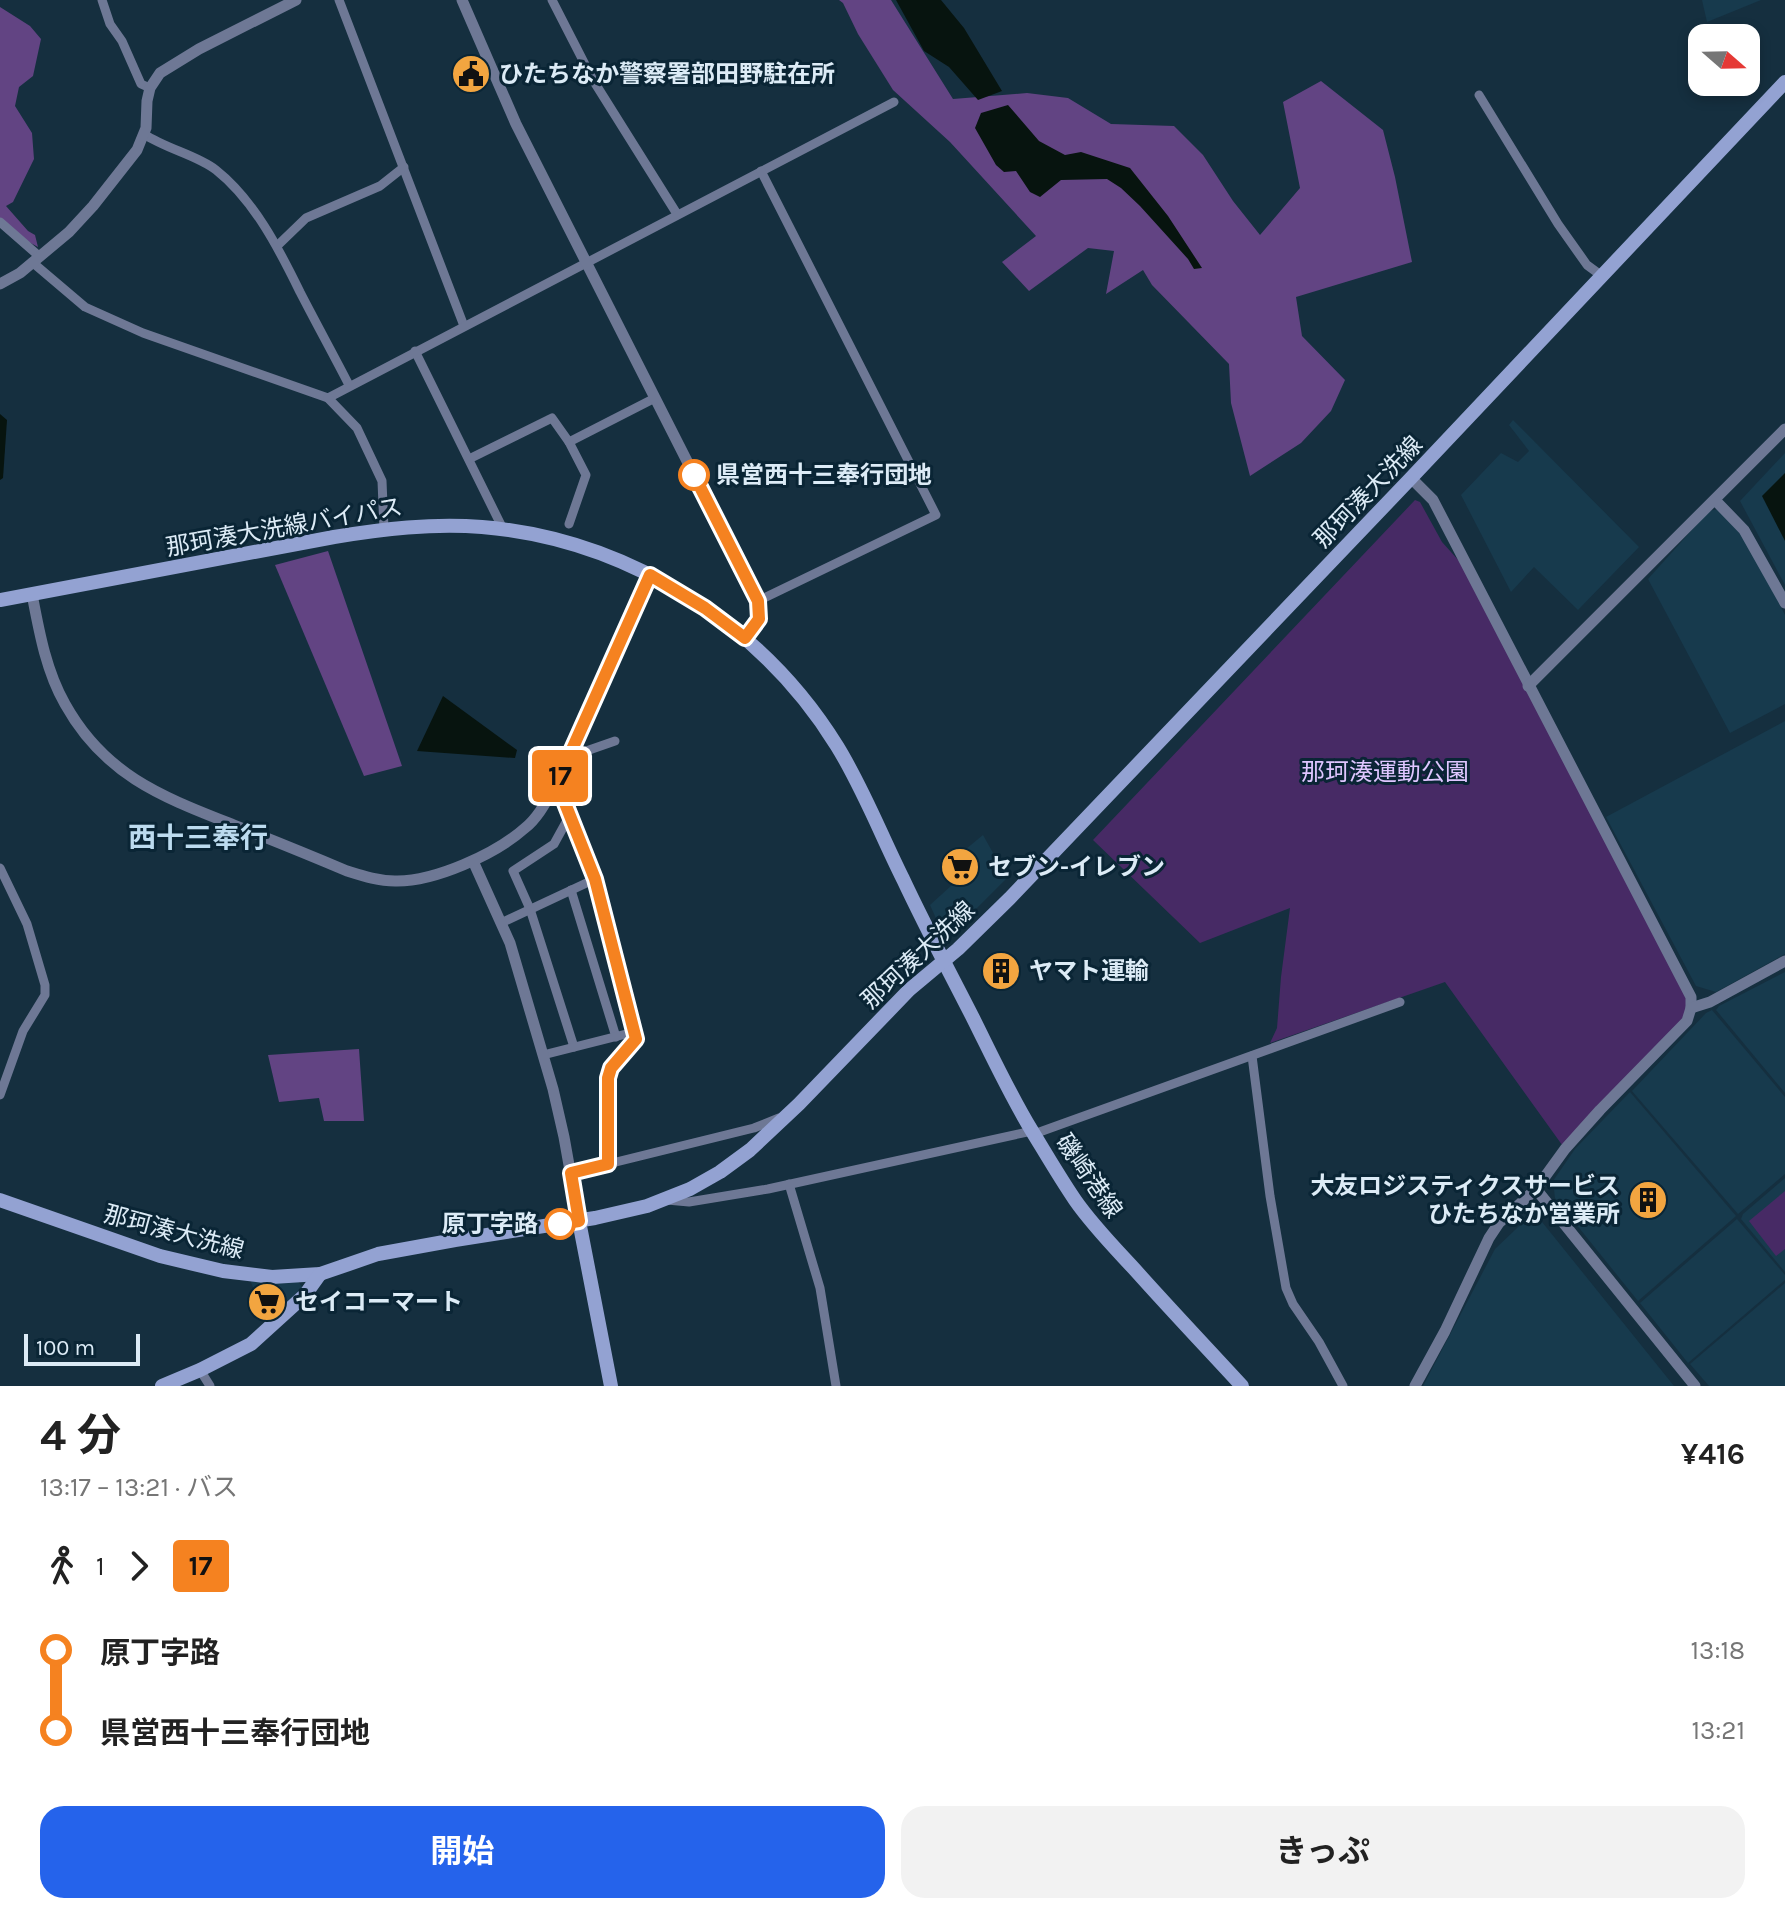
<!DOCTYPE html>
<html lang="ja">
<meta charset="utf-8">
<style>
:root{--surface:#fff;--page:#f2f2f2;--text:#222;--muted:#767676;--accent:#2563eb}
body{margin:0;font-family:Karla,"Noto Sans JP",sans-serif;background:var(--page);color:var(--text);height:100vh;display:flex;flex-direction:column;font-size:30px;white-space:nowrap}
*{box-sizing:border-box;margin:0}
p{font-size:26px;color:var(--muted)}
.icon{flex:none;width:44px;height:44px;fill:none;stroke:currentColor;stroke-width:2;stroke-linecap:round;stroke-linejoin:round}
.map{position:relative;height:1386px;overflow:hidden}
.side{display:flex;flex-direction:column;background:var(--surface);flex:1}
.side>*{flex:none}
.badge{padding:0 16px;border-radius:6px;font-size:28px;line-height:52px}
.needle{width:52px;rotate:110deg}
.controls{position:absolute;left:1688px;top:24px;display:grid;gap:16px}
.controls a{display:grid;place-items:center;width:72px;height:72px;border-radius:16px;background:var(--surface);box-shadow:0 4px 12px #0003;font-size:40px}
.scale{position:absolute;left:24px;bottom:20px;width:116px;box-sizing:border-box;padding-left:8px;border:4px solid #dcebf6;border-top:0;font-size:22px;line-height:28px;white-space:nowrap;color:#dcebf6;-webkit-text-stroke:6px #0a2535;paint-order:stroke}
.map>.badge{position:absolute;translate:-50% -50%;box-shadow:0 0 0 4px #fff}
.legs{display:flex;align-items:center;gap:12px;height:88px;padding:0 40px;font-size:26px}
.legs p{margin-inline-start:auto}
.headline{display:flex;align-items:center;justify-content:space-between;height:136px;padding:0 40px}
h1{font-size:44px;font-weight:700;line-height:60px}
.button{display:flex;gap:16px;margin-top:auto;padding:16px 40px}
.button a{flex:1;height:92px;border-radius:24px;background:var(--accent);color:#fff;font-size:32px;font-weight:700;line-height:92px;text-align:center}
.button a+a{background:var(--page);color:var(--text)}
ul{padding:0 40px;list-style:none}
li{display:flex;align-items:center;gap:28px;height:80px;font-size:30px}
li i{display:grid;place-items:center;width:12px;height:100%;margin:0 10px;background:currentColor}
li i::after{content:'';width:20px;height:20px;margin:-10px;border:6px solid;border-radius:50%;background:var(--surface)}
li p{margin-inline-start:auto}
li:first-child i{background:linear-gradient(#0000 50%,currentColor 0)}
li:last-child i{background:linear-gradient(currentColor 50%,#0000 0)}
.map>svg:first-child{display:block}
.built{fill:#173a4d}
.green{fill:#472a65}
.forest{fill:#624483}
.water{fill:#07140f}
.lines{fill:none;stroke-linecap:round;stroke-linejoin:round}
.minor{stroke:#6e7895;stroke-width:9}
.tertiary{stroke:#6e7895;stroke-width:11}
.secondary{stroke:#93a2d2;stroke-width:14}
.line-1-casing{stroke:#fff;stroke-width:18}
.line-1{stroke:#f58220;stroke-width:12}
.stop-1-dot{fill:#fff;stroke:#f58220;stroke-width:4}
.labels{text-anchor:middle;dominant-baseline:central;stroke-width:6;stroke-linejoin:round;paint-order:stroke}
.poi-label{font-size:24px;font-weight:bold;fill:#dcebf6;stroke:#0a2535;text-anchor:start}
.stop-label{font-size:24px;font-weight:bold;fill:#dcebf6;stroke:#0a2535;text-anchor:start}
.street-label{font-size:24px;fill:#dcebf6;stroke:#0a2535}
.park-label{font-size:24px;fill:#dfc6ff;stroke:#0a2535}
.quarter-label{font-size:28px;font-weight:bold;fill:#bcdbef;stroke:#0a2535}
</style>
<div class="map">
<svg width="1785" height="1386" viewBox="0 0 1785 1386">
<rect width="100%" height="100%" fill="#152f3f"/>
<!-- built -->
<g class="built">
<path d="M1702 0H1761L1707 22Z"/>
<path d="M1513 420 1639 547 1578 610 1534 567 1511 592 1461 495 1501 453 1518 462 1529 451 1509 425Z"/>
<path d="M1785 453V585L1740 501Z"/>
<path d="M1723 508 1748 543 1785 615V704L1730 733 1648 579 1709 511Z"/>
<path d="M1785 721V954L1716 992 1696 986 1606 817Z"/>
<path d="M983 835 1007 878 958 927 939 925 930 905 952 885 943 868Z"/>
<path d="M1785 972V1093L1716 1010 1719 1006Z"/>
<path d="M1712 1010 1785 1097V1174L1738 1214 1632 1091 1706 1013Z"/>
<path d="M1630 1092 1736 1216 1638 1301 1555 1198 1553 1181 1575 1149Z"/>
<path d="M1785 1178V1272L1741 1219 1743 1214Z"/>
<path d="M1534 1212 1674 1386H1423L1495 1249Z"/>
<path d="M1737 1219 1785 1275V1280L1688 1363 1640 1303Z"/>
<path d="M250 1280 298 1281 302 1287 301 1292 268 1324Z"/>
<path d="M1785 1283V1386H1709L1690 1364Z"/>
</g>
<!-- green -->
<g class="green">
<path d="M1415 500 1420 502 1442 542 1469 572 1691 997 1687 1021 1565 1149 1445 982 1270 1043 1277 1028 1281 977 1290 908 1200 943 1093 840Z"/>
<path d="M1785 1191V1249L1776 1256 1749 1221Z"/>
</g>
<!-- forest -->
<g class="forest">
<path d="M839 0H891L953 99 1027 93 1068 98 1111 124 1174 126 1203 155 1233 201 1260 235 1300 188 1283 102 1321 81 1383 130 1395 177 1412 262 1296 297 1302 336 1345 380 1331 411 1301 443 1250 476 1231 403 1229 364 1152 285 1143 270 1106 294 1114 251 1088 248 1029 291 1002 262 1036 236 950 142 893 90 858 34 843 3Z"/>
<path d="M0 7 30 26 41 39 33 76 19 87 15 106 32 133 34 159 13 202 6 206 28 231 35 235 38 247 27 241 0 218Z"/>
<path d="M328 551 402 766 364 776 275 565Z"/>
<path d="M359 1049 364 1121H324L319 1098 279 1102 268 1055Z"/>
</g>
<!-- water -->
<g class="water">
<path d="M896 0H941L964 28 1002 91 978 100 949 67 924 51Z"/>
<path d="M1008 105 1039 141 1065 155 1081 152 1130 168 1168 216 1202 268 1194 269 1188 259 1140 206 1121 188 1107 179 1061 180 1040 197 1030 192 1016 171 1004 172 996 165 975 128 981 113Z"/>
<path d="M0 414 7 420 3 478 0 480Z"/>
<path d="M1785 473V541L1762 496Z"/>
<path d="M443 696 517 750 515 758 417 751Z"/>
</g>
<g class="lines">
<!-- minor -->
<g class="minor">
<path d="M102 0 110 24 122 41 141 84 150 88"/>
<path d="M339 0 464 326"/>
<path d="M552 0 593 80 677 214"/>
<path d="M1479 95 1558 224 1587 265 1602 276"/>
<path d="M144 134C166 149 197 155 216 170 254 200 279 249 300 292 316 323 333 354 349 385"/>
<path d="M0 222 40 257"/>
<path d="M277 246 306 218 380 186 404 167"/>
<path d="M32 262 85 307 143 333 328 398 894 102"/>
<path d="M415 351 503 529"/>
<path d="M328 398 357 428 382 481 384 529"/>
<path d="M569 442 586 475 569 524"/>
<path d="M469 459 552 418 569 442 655 398"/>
<path d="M758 601 936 515 761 171"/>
<path d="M569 757 615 741"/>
<path d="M557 783 595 879 636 1039 611 1068 608 1078V1164L571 1173"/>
<path d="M570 815 554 844 513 871 530 909 574 1047"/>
<path d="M0 868 27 924 45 985V995L23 1031 0 1095"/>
<path d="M571 890 616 1037"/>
<path d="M501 923 595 879"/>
<path d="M543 1055 634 1032"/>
<path d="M1252 1056 1270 1196 1286 1288 1293 1304 1319 1342 1343 1386"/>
<path d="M1034 1134 1400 1002"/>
<path d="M608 1164 754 1128 779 1118"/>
<path d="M789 1184 820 1288 836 1386"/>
<path d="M667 1200 689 1202 768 1189 1032 1131"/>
<path d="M200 1370 210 1386"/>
</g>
<!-- tertiary -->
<g class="tertiary">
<path d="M462 0 516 124 758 601 759 619 745 638"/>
<path d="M0 284 20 273 69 232 93 206 137 150 146 128 147 101 150 88 160 73 199 49 296 0"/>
<path d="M1411 478 1433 500 1691 997V1008L1687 1021 1600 1110 1565 1149 1536 1189 1499 1223 1489 1238 1445 1331 1415 1386"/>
<path d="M1715 500 1744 530 1785 603"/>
<path d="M32 594C39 631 46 671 65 704 105 776 163 797 234 825 272 840 309 855 347 871 363 876 378 881 395 881 434 882 496 854 525 828 539 817 548 798 557 783L650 575"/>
<path d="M1528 686 1785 429"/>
<path d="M473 861 510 943 553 1089 564 1137 579 1221"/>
<path d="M1691 1008 1710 1002 1785 961"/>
<path d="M1536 1189 1695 1386"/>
</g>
<!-- secondary -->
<g class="secondary">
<path d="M0 600 334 537C383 529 432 523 482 527 626 539 761 623 837 746 863 788 881 835 903 879 925 926 949 971 973 1018 992 1056 1010 1095 1032 1131 1046 1154 1060 1178 1075 1200 1093 1226 1116 1249 1137 1272 1171 1310 1207 1348 1242 1386"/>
<path d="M0 1200 160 1256 223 1271 272 1277 320 1274 378 1254 455 1240 595 1218 647 1206 690 1189 720 1172 750 1150 799 1104 909 990 958 949 1010 898 1411 478 1785 82"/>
<path d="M579 1221 611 1386"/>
<path d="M162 1386 200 1370 251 1344 305 1295 320 1274"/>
</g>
</g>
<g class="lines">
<!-- line-1 casing -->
<g class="line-1-casing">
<path id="line-1" d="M560 1224 579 1221 571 1173 608 1164V1078L611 1068 636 1039 595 879 557 783 650 575 705 608 745 638 759 619 758 601 694 475"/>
</g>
<!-- line-1 -->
<use href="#line-1" class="line-1"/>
</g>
<!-- icons -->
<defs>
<g id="civic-disc" transform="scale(2)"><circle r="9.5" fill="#f2a540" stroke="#0a2535"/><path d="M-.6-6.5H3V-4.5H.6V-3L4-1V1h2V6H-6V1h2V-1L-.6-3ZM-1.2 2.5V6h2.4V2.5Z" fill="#111"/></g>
<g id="supermarket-disc" transform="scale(2)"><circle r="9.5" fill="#f2a540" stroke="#0a2535"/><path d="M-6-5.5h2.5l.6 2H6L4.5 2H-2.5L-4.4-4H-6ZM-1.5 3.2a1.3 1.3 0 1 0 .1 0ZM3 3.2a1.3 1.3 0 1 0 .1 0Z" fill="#111"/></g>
<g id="building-disc" transform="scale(2)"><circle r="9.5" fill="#f2a540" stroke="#0a2535"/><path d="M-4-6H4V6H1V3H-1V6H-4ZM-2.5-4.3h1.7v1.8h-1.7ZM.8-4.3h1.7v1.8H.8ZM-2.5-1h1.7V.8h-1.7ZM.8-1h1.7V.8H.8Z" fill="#111"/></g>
</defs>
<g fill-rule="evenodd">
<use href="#civic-disc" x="471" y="74"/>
<use href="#supermarket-disc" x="960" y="867"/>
<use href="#building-disc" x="1001" y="971"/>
<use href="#building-disc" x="1648" y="1200"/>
<use href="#supermarket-disc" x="267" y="1302"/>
</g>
<!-- markers -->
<g class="stop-1-dot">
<circle cx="694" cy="475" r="14"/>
<circle cx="560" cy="1224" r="14"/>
</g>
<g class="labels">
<!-- poi labels -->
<g class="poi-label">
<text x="499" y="74">ひたちなか警察署部田野駐在所</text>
<text x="988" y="867">セブン-イレブン</text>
<text x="1029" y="971">ヤマト運輸</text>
<text x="1620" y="1186" text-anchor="end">大友ロジスティクスサービス<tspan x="1620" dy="28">ひたちなか営業所</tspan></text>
<text x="295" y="1302">セイコーマート</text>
</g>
<!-- stop labels -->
<g class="stop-label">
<text x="716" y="475">県営西十三奉行団地</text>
<text x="538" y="1224" text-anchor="end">原丁字路</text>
</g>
<!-- street labels -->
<g class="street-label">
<text transform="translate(1368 492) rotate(-46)">那珂湊大洗線</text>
<text transform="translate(284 527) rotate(-10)">那珂湊大洗線バイパス</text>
<text transform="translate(918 955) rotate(-43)">那珂湊大洗線</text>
<text transform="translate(1089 1176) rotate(55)">磯崎港線</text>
<text transform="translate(174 1232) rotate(15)">那珂湊大洗線</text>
</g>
<!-- park labels -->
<g class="park-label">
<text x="1385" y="772">那珂湊運動公園</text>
</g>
<!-- quarter labels -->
<g class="quarter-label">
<text x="198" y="837">西十三奉行</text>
</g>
</g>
</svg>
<div class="controls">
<a><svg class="needle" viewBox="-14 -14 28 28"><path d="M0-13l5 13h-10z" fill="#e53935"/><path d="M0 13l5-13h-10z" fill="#767676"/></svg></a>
</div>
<div class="scale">100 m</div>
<b class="badge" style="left:560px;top:776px;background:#f58220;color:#111">17</b>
</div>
<section class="side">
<div class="headline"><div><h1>4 分</h1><p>13:17 – 13:21 · バス</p></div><b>¥416</b></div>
<div class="legs"><svg class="icon" aria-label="walk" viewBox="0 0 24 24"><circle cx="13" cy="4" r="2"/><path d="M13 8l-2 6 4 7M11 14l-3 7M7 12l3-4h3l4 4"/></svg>1<svg class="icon" aria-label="forward" viewBox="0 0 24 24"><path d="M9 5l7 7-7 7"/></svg><b class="badge" style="background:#f58220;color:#111">17</b></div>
<ul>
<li><i style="color:#f58220"></i><b>原丁字路</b><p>13:18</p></li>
<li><i style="color:#f58220"></i><b>県営西十三奉行団地</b><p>13:21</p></li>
</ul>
<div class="button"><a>開始</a><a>きっぷ</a></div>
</section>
